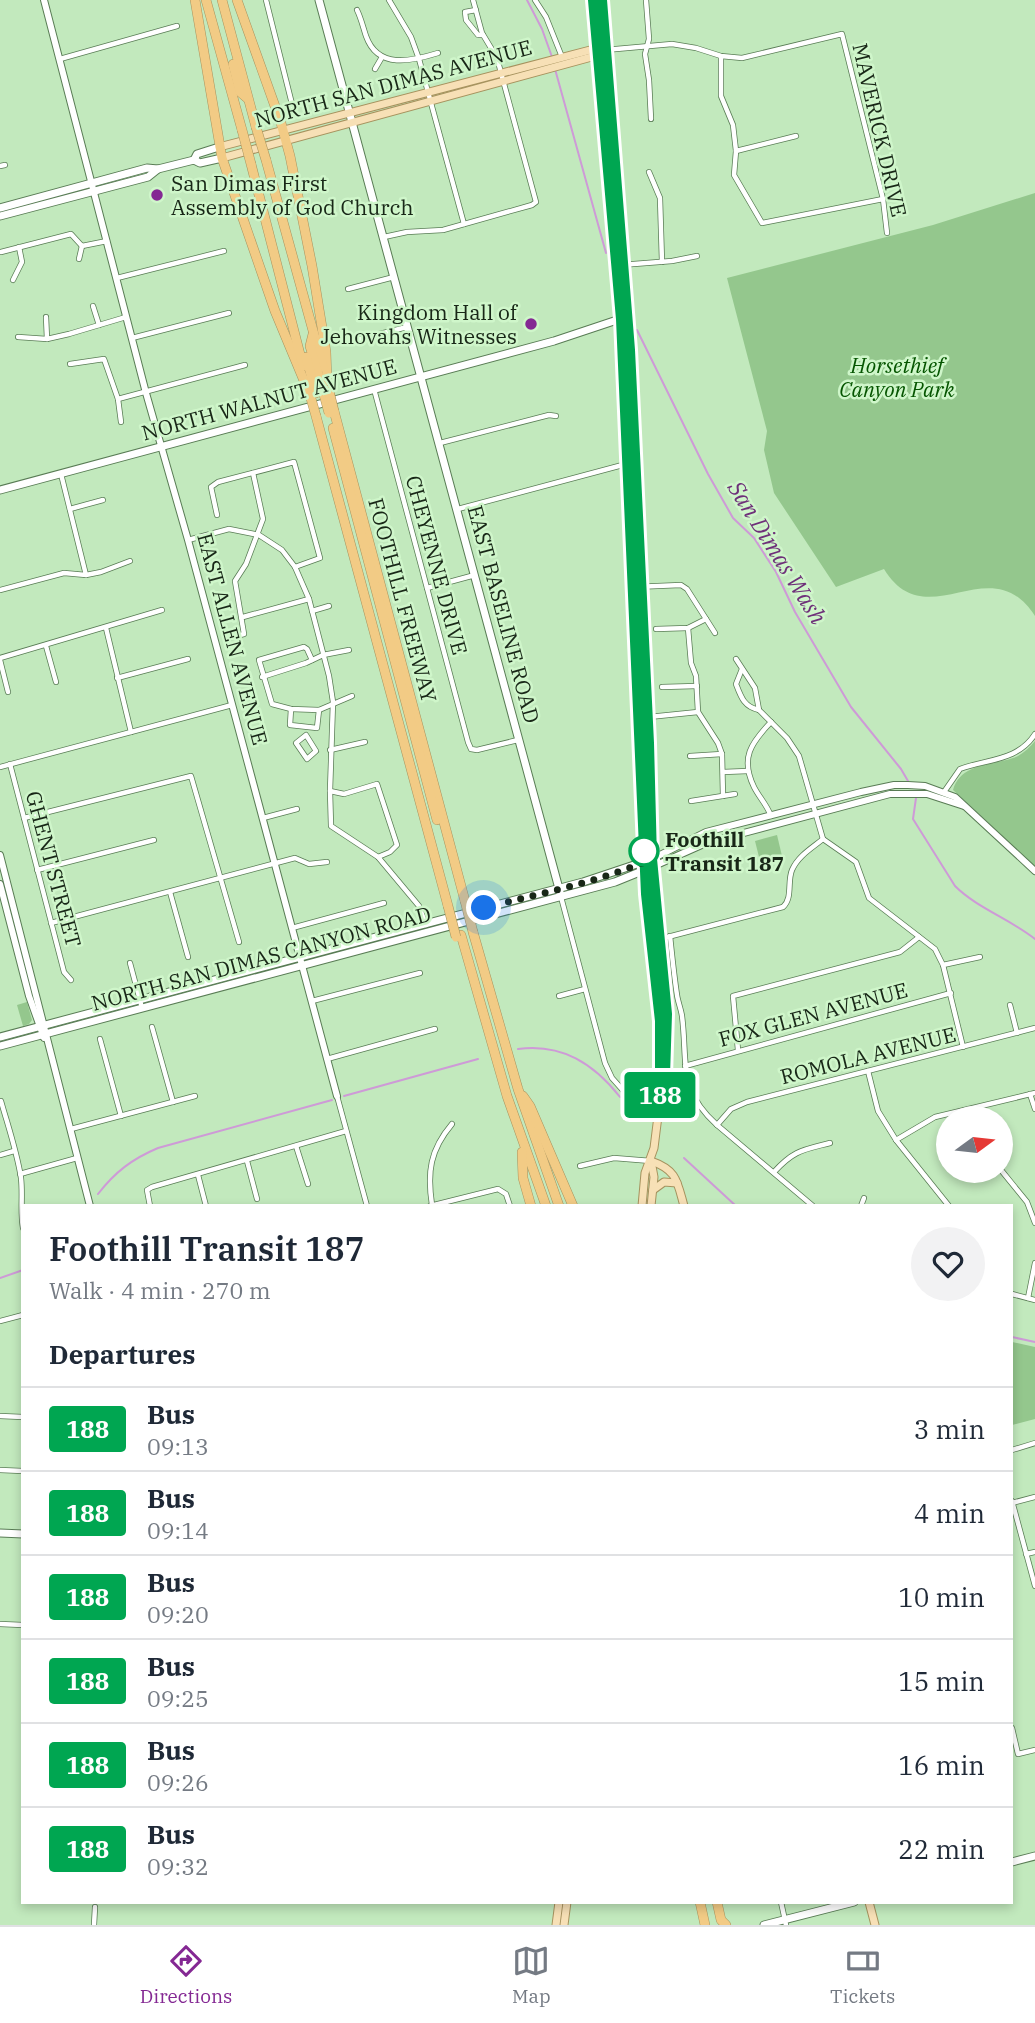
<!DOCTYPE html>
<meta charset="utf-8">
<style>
:root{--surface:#fff;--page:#f2f2f3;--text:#1f2937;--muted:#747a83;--line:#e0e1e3;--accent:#842893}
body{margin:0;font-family:"IBM Plex Serif",serif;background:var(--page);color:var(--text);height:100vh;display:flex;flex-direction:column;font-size:26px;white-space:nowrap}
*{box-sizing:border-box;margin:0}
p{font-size:23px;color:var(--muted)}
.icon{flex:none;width:38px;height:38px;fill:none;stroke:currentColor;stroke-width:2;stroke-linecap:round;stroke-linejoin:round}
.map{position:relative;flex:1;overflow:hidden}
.drawer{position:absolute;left:21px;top:1204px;width:992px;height:700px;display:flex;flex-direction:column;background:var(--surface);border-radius:0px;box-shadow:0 4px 10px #0003}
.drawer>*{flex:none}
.badge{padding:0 14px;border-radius:5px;font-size:24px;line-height:46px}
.needle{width:46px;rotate:75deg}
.fabs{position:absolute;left:936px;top:1106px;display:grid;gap:14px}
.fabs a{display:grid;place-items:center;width:77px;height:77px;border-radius:50%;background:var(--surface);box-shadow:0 4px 10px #0003;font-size:35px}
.you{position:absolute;width:35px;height:35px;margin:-18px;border:5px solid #fff;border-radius:50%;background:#1a73e8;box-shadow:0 0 0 10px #1a73e833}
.map>.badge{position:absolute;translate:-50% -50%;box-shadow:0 0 0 4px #fff}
h2{padding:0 28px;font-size:26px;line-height:63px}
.round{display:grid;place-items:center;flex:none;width:74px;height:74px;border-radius:37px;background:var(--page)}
.summary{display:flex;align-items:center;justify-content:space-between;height:119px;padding:0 28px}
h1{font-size:33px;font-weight:600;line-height:52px}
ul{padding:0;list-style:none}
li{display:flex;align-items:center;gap:21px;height:84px;padding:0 28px;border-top:2px solid var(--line)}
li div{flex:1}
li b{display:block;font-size:26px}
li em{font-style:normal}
li .badge{min-width:77px;font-weight:700;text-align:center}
.dock{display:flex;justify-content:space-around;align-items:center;height:98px;border-top:2px solid var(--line);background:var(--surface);font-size:19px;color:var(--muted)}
.dock a{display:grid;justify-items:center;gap:4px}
.dock .current{color:var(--accent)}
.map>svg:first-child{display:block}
.green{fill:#94c78d}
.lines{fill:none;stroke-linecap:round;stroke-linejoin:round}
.stream{stroke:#ce9ad7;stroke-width:2}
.minor-casing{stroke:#597c55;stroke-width:6}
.tertiary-casing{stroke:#597c55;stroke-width:8}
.secondary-casing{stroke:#597c55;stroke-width:9}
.primary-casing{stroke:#a6925e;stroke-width:9}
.motorway-casing{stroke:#a6925e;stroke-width:10}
.minor{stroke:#fff;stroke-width:4.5}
.tertiary{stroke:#fff;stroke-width:6}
.secondary{stroke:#fff;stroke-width:7}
.primary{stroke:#f7e0b6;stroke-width:7}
.motorway{stroke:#f2cb85;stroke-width:9}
.motorway-bridge-casing{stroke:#a6925e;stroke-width:10;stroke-linecap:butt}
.motorway-bridge{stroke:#f2cb85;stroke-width:9}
.line-casing{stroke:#fff;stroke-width:16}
.line{stroke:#00a651;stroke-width:10}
.walk{stroke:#182717;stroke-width:7;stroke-dasharray:0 12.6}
.poi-dot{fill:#842893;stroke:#cff6ca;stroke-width:2.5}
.stop-dot{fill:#fff;stroke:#00a651;stroke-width:3.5}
.labels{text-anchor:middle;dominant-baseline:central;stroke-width:5;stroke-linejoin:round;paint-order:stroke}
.street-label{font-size:21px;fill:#182717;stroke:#cff6ca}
.poi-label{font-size:21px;fill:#182717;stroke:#cff6ca;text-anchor:start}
.park-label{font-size:21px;font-style:italic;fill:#055500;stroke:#cff6ca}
.stop-label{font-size:21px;font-weight:bold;fill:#182717;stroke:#cff6ca;text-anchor:start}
.water-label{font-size:23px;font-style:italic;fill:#6e3079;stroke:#cff6ca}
</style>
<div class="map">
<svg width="1035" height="1925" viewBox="0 0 1035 1925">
<rect width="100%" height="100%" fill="#c2e9bd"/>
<!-- green -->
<g class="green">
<path d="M1035 193V616C990 546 927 639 884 569L836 587 774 493 764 450 767 431 727 278 933 225Z"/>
<path d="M1035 741V866L953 790C961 761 997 766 1018 756 1025 752 1030 747 1035 741Z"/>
<path d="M777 835 782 856 760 861 755 841Z"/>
<path d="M27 1002 32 1020 29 1024 23 1026 17 1005Z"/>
<path d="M1012 1342 1035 1347V1419L1012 1425Z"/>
</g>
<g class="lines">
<!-- stream -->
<g class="stream">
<path d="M527 0 542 29 552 57"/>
<path d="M555 69 606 253"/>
<path d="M637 330 708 474 733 518 754 538 776 572 795 612 851 707 901 769 908 781"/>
<path d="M916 798 913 819 955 886C977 908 1010 919 1035 939"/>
<path d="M518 1049C562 1043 594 1064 620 1097"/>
<path d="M344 1096 478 1059"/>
<path d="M684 1158 736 1206"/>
<path d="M98 1194C115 1172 132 1159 158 1148L332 1100"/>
<path d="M0 1278 23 1270"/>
<path d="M1012 1337 1035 1342"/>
</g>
<!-- minor casing -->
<g class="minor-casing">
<g id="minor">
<path d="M266 0 292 104 293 114"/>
<path d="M389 0 411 37 419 59 464 224"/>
<path d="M535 0 546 17 562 57"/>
<path d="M646 0 649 39 645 54 649 80 651 119"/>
<path d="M357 10C361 18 363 27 366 36 378 70 412 61 438 53"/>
<path d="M476 10 465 12 466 20 478 35H483"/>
<path d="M605 50 672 44 696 48 721 56 742 58 842 34 883 199 887 233"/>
<path d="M721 57V96L733 125 736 151 734 175 762 223 883 199"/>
<path d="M60 59 177 26"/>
<path d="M375 69 382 57"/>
<path d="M736 151 796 136"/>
<path d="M0 166 5 165"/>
<path d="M649 172 660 198 662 262"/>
<path d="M384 237 407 232 443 230 532 205 536 202 497 58 482 33 473 0"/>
<path d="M1 252 71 234 82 246 107 241"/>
<path d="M79 259 82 246"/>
<path d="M621 265 672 261 697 256"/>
<path d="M117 278 224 251"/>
<path d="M13 280 22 262 19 247"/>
<path d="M348 289 394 277"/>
<path d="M93 306 99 325"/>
<path d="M46 317 47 339"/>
<path d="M18 337 47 339 69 334 126 317"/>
<path d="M132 338 229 313"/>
<path d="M360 339 407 327"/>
<path d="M70 364 104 359 118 399 245 365"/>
<path d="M374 389 468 742 471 749 477 750 518 740"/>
<path d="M118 399 121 422"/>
<path d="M440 443 549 415 556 416"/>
<path d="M61 474 86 575"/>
<path d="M70 509 103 500"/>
<path d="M458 509 630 463"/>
<path d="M217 515 211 487 218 482 294 462 320 558 295 567"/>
<path d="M188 540 229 529 259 535 282 550 295 567 309 599 329 676 333 702 330 791 331 826 378 857 419 906 426 925"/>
<path d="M634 587 681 585 687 589 715 633"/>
<path d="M427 588 475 575"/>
<path d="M0 590 64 573 86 575 101 572 130 561"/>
<path d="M312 611 329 606"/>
<path d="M243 617 309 599"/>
<path d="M106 628 131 732"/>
<path d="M688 628 691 663 696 676 698 712 718 743 722 754 723 796"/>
<path d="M656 629 688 628 706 619"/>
<path d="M228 638 244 634 235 581 246 564 263 519 253 473"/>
<path d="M46 646 56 682"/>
<path d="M0 658 162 610"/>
<path d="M736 659 755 688 759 710 787 738 799 756 823 839 856 862 869 898 935 949 943 965 963 1047"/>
<path d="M0 660 8 692"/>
<path d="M312 660 307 649 304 647 259 660 272 704 291 709 319 710 352 696"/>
<path d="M742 669 736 684C741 697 744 707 759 710"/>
<path d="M262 677 306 663 323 655 349 650"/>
<path d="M117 678 188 659"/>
<path d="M662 687 697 686"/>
<path d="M291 709 290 725 317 728 319 710"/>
<path d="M639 718 698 712"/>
<path d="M771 722C751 743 740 758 754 787 759 797 767 805 771 816"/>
<path d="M306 735 316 751 307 759 296 743Z"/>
<path d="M330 750 365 742"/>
<path d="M690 756 722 754"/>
<path d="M10 764 64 972 71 980"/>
<path d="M0 767 232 705"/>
<path d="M723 772 748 771"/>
<path d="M330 791 344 794 377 784 397 845 390 852 378 857"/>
<path d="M944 792 960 769C987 759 1018 761 1035 734"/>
<path d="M691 801 735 794"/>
<path d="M24 818 191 776 239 942"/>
<path d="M263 818 297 809"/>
<path d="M37 870 154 840"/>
<path d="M170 892 188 957"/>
<path d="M561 897 605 1063 612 1078 637 1106"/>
<path d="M51 923 295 858 309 864 327 862"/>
<path d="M292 928 384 903"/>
<path d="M670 936C672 955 674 975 677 995 678 1002 681 1009 682 1016 688 1063 677 1089 717 1125L813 1206"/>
<path d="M660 939 783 907C793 898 787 882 792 870 798 856 812 848 823 839"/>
<path d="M130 963 142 1008"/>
<path d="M943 965 980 957"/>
<path d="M559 996 585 989"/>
<path d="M312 1001 420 973"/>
<path d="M1010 1005 1017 1033"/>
<path d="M152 1027 173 1102"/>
<path d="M100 1039 121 1116"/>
<path d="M738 1050 733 996 900 952 919 937"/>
<path d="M327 1059 435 1029"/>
<path d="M685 1066 951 993"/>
<path d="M868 1071 878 1111 896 1140 949 1206"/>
<path d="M1030 1094 1035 1109"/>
<path d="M337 1096 367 1206"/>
<path d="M1 1101C8 1126 17 1152 21 1178 23 1195 20 1211 23 1228"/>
<path d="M963 1111 966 1118"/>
<path d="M717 1125 731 1109 747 1102 1035 1028"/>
<path d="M71 1129 195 1096"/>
<path d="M896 1140 935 1117 1035 1093"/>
<path d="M296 1146 308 1184"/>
<path d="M0 1155 14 1151"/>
<path d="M247 1161 257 1199"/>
<path d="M580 1166 614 1158 651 1161"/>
<path d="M1001 1170 1027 1202 1035 1223"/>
<path d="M774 1172C794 1150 803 1150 830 1143"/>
<path d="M20 1174 77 1158"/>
<path d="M198 1175 206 1206"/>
<path d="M432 1205C427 1172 430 1150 452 1124"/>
<path d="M150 1206 147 1190 152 1187 346 1131"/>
<path d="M430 1206 498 1189 506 1194 510 1206"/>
<path d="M861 1206 864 1198"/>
<path d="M1012 1294 1035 1300"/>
<path d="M1028 1298 1035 1263"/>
<path d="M0 1321 23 1315"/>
<path d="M0 1416 23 1417"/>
<path d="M1012 1450 1035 1443"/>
<path d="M0 1470 23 1471"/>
<path d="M1012 1501 1035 1586"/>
<path d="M1012 1503 1035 1497"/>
<path d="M1026 1554 1035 1552"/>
<path d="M0 1624 23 1625"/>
<path d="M1012 1728 1018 1754 1035 1750"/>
<path d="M781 1902 786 1925"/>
<path d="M94 1925 95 1907"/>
</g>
</g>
<!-- tertiary casing -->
<g class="tertiary-casing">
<g id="tertiary">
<path d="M44 0 146 393 188 540 337 1096"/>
<path d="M0 855 90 1206"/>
<path d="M652 859 706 832 861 792 894 785H908L925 786 955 797 1035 871"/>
<path d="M652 867 706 843 890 794H927L964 806"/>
<path d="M0 884 29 996 44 1038"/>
</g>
</g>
<!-- secondary casing -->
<g class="secondary-casing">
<g id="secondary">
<path d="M319 0 561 896"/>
<path d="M194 160 197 154 219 147"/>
<path d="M0 208 147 168 158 169"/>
<path d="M0 216 148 177 158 169 194 160 200 163 222 158"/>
<path d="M0 490 554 341 623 318"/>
<path d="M0 1037 583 882 652 859"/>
<path d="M0 1046 615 882 647 869"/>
<path d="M0 1533 23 1534"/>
<path d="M1012 1862 1035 1856"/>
<path d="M764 1925 854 1902"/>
</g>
</g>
<!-- primary casing -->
<g class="primary-casing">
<g id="primary">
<path d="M593 0 621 319 646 894 660 1021 659 1108 654 1148 645 1173 642 1206"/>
<path d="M602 0 632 388 649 743 652 859 666 1014 665 1076 662 1088"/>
<path d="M219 147 598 48"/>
<path d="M222 158 599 55"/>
<path d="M651 1161C677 1170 677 1181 684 1206"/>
<path d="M653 1190 664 1182 677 1183"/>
<path d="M651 1206 654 1177 651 1161"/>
<path d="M869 1902 875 1925"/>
<path d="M556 1925 559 1902"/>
<path d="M564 1925 567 1902"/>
</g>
</g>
<!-- motorway casing -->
<g class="motorway-casing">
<g id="motorway">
<path d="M195 0 222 158 275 311 310 395"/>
<path d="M206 0 242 130"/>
<path d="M222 0 256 127"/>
<path d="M237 0 281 123 290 156 312 266 326 352 327 381"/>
<path d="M233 64 240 92 247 98"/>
<path d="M266 160 323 367"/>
<path d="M251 164 303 366"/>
<path d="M313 334 310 346 323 391"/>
<path d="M306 357 316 393"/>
<path d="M334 411 465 901"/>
<path d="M316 416 448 906"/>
<path d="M333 428 437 820"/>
<path d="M473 932 518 1089 559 1206"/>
<path d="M461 935 507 1096 546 1206"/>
<path d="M523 1096 530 1106 573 1206"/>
<path d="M522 1152 523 1178 531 1206"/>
<path d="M700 1902 705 1925"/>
<path d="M717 1902 721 1920 726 1925"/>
</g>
</g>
<!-- minor -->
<use href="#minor" class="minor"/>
<!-- tertiary -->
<use href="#tertiary" class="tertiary"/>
<!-- secondary -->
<use href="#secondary" class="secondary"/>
<!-- primary -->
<use href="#primary" class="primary"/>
<!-- motorway -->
<use href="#motorway" class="motorway"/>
<!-- motorway-bridge casing -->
<g class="motorway-bridge-casing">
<g id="motorway-bridge">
<path d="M256 127 266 160"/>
<path d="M242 130 251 164"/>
<path d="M323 391 329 413"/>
<path d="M329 391 334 411"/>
<path d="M310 395 316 416"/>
<path d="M465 901 473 932"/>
<path d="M448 906 456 937"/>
</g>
</g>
<!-- motorway-bridge -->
<use href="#motorway-bridge" class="motorway-bridge"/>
</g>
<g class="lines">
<!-- line casing -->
<g class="line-casing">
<path id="line" d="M593 0 621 319 646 894 660 1021V1096L665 1076 667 1014 652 859 649 743 630 350 602 0"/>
</g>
<!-- line -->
<use href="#line" class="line"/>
<!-- walk -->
<path class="walk" d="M484 908C538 894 593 883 645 862L644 851"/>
</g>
<!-- markers -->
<g class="poi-dot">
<circle cx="157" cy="195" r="7"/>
<circle cx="531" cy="324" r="7"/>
</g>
<circle class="stop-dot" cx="644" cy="851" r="14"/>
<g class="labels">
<!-- street labels -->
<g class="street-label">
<text transform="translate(393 83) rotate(-15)">NORTH SAN DIMAS AVENUE</text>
<text transform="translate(880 130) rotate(77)">MAVERICK DRIVE</text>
<text transform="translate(269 399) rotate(-15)">NORTH WALNUT AVENUE</text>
<text transform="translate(437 565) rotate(75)">CHEYENNE DRIVE</text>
<text transform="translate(403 600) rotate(75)">FOOTHILL FREEWAY</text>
<text transform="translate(504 614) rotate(75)">EAST BASELINE ROAD</text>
<text transform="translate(233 639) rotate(75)">EAST ALLEN AVENUE</text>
<text transform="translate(54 869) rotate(75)">GHENT STREET</text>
<text transform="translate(261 958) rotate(-15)">NORTH SAN DIMAS CANYON ROAD</text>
<text transform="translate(813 1014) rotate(-15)">FOX GLEN AVENUE</text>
<text transform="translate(868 1055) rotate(-14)">ROMOLA AVENUE</text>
</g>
<!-- poi labels -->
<g class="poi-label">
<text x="171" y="183">San Dimas First<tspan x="171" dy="24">Assembly of God Church</tspan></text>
<text x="517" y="312" text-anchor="end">Kingdom Hall of<tspan x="517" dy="24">Jehovahs Witnesses</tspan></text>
</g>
<!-- park labels -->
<g class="park-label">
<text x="897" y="365">Horsethief<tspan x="897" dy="24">Canyon Park</tspan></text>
</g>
<!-- stop labels -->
<g class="stop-label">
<text x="665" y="839">Foothill<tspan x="665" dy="24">Transit 187</tspan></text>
</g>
<!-- water labels -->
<g class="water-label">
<text transform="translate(778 552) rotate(58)">San Dimas Wash</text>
</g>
</g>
</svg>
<div class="fabs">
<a><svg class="needle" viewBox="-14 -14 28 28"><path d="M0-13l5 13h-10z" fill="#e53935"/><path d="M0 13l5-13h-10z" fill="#747a83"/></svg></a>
</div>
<div class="you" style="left:484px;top:908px"></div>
<b class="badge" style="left:660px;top:1095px;background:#00a651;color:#fff">188</b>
<section class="drawer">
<div class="summary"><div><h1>Foothill Transit 187</h1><p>Walk · 4 min · 270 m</p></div><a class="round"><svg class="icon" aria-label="heart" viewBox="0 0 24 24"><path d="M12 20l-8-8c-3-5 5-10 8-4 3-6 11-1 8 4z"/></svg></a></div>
<h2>Departures</h2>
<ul>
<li><span class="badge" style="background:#00a651;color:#fff">188</span><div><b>Bus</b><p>09:13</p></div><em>3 min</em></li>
<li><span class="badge" style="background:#00a651;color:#fff">188</span><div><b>Bus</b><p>09:14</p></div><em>4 min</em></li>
<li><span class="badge" style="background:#00a651;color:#fff">188</span><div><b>Bus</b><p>09:20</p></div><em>10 min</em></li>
<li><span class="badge" style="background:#00a651;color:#fff">188</span><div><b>Bus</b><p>09:25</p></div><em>15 min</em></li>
<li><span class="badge" style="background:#00a651;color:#fff">188</span><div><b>Bus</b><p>09:26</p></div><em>16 min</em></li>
<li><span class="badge" style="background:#00a651;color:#fff">188</span><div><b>Bus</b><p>09:32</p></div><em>22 min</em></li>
</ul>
</section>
</div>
<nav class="dock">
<a class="current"><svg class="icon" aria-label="directions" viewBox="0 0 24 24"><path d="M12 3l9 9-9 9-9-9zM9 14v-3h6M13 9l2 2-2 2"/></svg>Directions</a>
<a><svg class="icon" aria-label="map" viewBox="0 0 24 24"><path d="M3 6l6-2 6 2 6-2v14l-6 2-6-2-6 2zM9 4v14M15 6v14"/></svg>Map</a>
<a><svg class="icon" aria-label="tickets" viewBox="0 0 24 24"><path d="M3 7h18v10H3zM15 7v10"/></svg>Tickets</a>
</nav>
